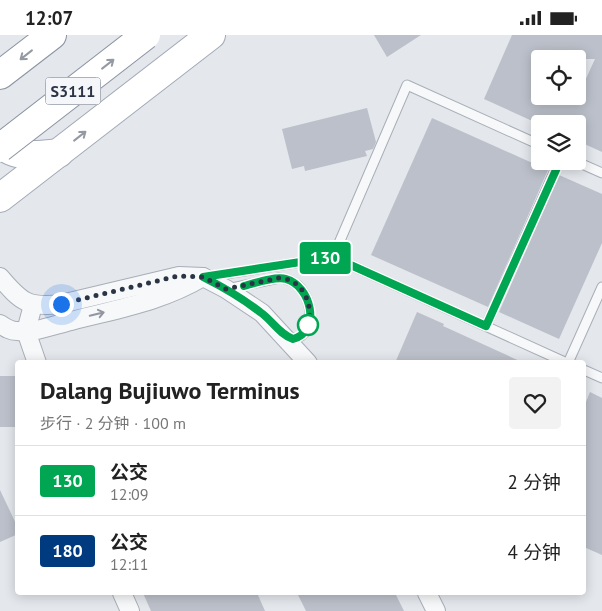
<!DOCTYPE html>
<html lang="zh">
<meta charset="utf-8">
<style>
:root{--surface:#fff;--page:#f2f2f2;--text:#222;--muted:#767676;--line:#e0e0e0}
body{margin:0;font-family:"PT Sans","Noto Sans SC",sans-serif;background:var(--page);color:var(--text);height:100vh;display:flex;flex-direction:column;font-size:19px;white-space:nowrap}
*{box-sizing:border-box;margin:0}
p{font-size:16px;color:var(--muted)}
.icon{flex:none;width:28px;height:28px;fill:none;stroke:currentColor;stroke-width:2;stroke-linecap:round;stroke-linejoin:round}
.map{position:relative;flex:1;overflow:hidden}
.panel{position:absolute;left:15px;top:325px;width:571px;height:235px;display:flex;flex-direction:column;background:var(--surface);border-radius:5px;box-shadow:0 2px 12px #0003}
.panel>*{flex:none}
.badge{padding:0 10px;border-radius:4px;font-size:18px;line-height:32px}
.tools{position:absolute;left:531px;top:15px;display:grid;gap:10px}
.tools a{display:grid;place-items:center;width:55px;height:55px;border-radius:5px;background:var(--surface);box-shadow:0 2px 12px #0003;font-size:25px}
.you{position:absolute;width:25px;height:25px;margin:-12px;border:4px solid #fff;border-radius:50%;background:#1a73e8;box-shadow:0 0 0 8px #1a73e833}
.map>.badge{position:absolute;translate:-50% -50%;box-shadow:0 0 0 2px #fff}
.round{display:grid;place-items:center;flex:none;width:52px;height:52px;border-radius:5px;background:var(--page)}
.headline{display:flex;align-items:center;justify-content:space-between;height:85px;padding:0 25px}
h1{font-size:24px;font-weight:600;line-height:38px}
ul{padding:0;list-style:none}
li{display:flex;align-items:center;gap:15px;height:70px;padding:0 25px;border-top:1px solid var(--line)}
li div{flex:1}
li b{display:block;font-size:19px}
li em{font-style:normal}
li .badge{min-width:55px;font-weight:700;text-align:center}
.status{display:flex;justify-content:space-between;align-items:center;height:35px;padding:0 25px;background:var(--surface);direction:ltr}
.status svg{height:14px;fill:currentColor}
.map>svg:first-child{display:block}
.building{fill:#bbc0ca;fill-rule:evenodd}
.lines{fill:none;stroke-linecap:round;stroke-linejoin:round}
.lane-casing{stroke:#a9aeb7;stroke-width:11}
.street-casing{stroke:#a9aeb7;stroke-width:20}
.primary-casing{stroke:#a3abb8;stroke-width:30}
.highway-casing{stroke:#8b94a3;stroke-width:30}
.lane{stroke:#f7f8fa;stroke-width:9}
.street{stroke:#f7f8fa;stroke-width:18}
.primary{stroke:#fff;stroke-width:28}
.highway{stroke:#fff;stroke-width:28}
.highway-bridge-casing{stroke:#8b94a3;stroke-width:30;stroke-linecap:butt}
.highway-bridge{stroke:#fff;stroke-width:28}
.oneway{stroke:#959aa2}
.oneway2{stroke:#9196a0}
.line-casing{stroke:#fff;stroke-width:11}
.line{stroke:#00a651;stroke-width:8}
.walk{stroke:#2b3445;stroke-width:5;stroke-dasharray:0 9}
.stop-dot{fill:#fff;stroke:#00a651;stroke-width:2.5}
.labels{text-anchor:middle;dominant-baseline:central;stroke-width:4.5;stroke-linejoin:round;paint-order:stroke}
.shield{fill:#f4f6f9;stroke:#676e7b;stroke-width:1}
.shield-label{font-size:16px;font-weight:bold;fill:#2b3445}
</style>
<div class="status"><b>12:07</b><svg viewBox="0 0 49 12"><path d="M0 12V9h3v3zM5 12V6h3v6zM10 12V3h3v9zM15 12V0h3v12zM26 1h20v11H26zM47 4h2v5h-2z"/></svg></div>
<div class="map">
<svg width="602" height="576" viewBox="0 0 602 576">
<rect width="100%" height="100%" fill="#e4e7ec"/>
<!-- building -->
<g class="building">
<path d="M374 0H421L387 22Z"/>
<path d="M512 0H602V117L578 106V89H539L484 64ZM540 24H595L578 61H540Z"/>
<path d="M367 73 376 107 373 114 365 116 367 121 305 136 304 131 292 134 282 94Z"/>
<path d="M432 83 548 135 488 272 371 220Z"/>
<path d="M559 140 602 159V208L559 304 499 277Z"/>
<path d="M417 277 444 289 443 291 524 328H395Z"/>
<rect x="0" y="341" width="18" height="51"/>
<path d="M590 357 602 363V520L584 512V372Z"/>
<path d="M0 455 18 493V499L0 507Z"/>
<path d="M143 558H257L265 576H151Z"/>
<path d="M297 558H395L404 576H306Z"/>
</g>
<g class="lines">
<!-- lane casing -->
<g class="lane-casing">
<g id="lane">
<path d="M575 126 602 138"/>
<path d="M333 222 407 50 540 110"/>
<path d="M206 242 333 222 567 328"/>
<path d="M227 254 279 243C319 245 319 313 286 302"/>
<path d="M486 291 559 126"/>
<path d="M568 328 602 252"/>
<path d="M584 335 602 343"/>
</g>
</g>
<!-- street casing -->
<g class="street-casing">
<g id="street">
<path d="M0 242C21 267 28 273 61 269L179 241 203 242 226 254 262 278 308 328"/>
<path d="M33 270 26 296 37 328"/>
<path d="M0 289C6 293 10 296 17 296 35 298 54 290 71 286 117 274 161 267 203 242"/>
<path d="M122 558 130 576"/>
<path d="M427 558 436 576"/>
</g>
</g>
<!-- primary casing -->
<g class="primary-casing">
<g id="primary">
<path d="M0 109C17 124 39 120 59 118"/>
<path d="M0 163 211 0"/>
</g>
</g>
<!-- highway casing -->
<g class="highway-casing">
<path id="highway" d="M0 40 52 0"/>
</g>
<!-- lane -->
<use href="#lane" class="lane"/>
<!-- street -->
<use href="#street" class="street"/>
<!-- primary -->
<use href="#primary" class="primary"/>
<!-- highway -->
<use href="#highway" class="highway"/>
<!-- highway-bridge casing -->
<g class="highway-bridge-casing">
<path id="highway-bridge" d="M0 113 146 0"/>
</g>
<!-- highway-bridge -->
<use href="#highway-bridge" class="highway-bridge"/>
</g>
<!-- one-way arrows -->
<defs><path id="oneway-shaft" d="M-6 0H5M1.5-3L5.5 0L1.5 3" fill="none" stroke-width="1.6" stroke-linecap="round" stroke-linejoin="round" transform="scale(1.25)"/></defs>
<g class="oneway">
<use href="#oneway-shaft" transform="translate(26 20) rotate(142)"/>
<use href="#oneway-shaft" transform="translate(108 29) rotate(-38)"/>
<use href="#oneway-shaft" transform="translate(80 101) rotate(-38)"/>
</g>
<use class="oneway2" href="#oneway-shaft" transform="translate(97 279) rotate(-14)"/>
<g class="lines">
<!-- line casing -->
<g class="line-casing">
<path id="line" d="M244 251C255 248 276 241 286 244 311 251 322 296 293 304 279 299 272 285 260 277 242 263 223 252 203 242L333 222 486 291 560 126"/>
</g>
<!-- line -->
<use href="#line" class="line"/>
<!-- walk -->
<path class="walk" d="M61 269 178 241 203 242 226 254 279 243C304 244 314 271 308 292V290"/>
</g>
<!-- markers -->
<circle class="stop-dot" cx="308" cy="290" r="10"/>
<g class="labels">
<!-- shield labels -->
<rect class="shield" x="45.5" y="42.5" width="55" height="27" rx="4"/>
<g class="shield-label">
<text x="73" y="56">S3111</text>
</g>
</g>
</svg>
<div class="tools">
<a><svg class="icon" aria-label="locate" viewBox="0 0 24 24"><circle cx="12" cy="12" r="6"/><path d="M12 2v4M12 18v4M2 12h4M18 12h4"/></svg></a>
<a><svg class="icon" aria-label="layers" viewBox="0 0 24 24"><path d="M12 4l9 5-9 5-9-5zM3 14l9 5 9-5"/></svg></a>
</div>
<div class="you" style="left:61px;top:269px"></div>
<b class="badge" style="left:325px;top:223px;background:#00a651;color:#fff">130</b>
<section class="panel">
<div class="headline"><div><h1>Dalang Bujiuwo Terminus</h1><p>步行 · 2 分钟 · 100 m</p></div><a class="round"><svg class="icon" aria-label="heart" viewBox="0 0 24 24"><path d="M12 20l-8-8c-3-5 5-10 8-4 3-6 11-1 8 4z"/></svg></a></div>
<ul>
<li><span class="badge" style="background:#00a651;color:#fff">130</span><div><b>公交</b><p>12:09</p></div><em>2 分钟</em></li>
<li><span class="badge" style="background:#003b80;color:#fff">180</span><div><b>公交</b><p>12:11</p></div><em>4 分钟</em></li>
</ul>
</section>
</div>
